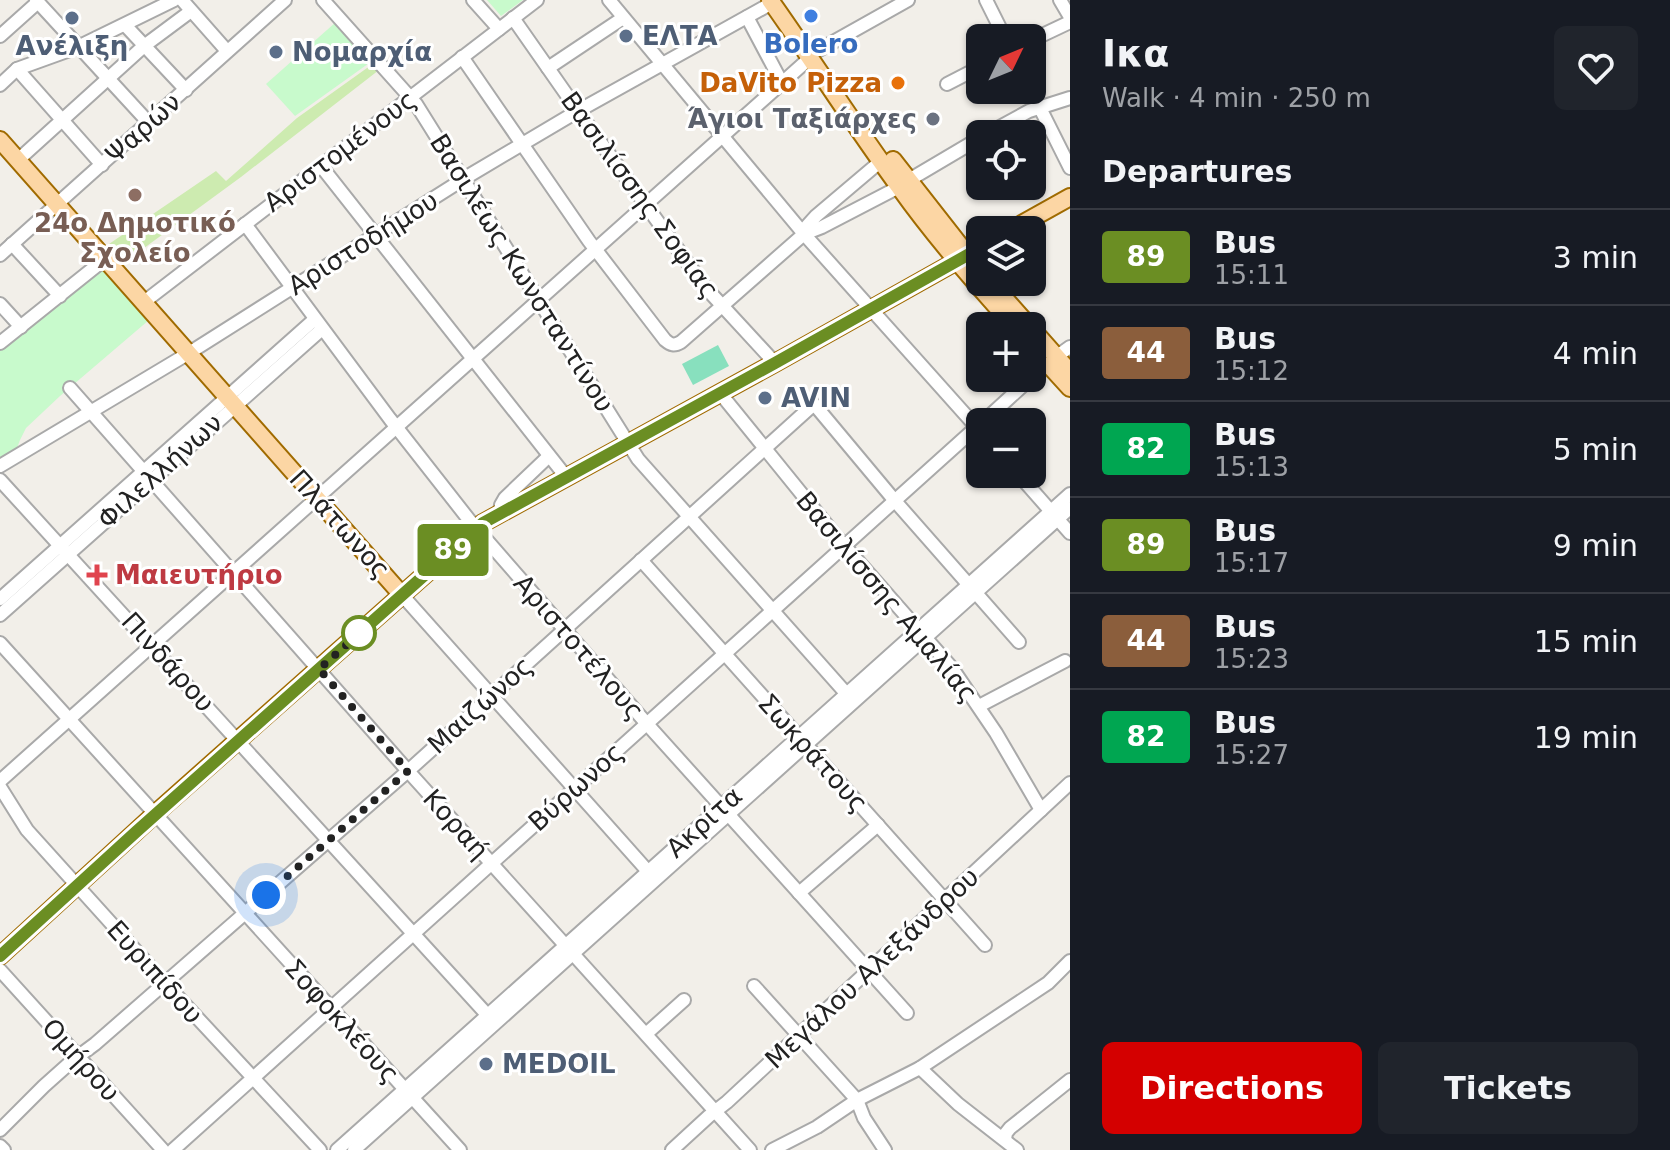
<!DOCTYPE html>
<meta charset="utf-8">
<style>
:root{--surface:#171b24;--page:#20242c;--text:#f1f3f6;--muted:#9ea1a6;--line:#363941;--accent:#d40000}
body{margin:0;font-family:"DejaVu Sans",sans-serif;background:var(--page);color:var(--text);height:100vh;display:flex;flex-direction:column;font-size:30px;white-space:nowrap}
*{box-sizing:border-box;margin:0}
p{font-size:26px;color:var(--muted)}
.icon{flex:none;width:44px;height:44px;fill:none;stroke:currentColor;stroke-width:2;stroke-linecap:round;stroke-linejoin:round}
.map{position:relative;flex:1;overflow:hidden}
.side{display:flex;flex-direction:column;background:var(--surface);width:600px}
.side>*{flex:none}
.badge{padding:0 16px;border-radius:6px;font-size:28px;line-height:52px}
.needle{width:52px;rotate:47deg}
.fabs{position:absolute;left:966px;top:24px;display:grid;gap:16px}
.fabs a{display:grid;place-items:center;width:80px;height:80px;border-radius:12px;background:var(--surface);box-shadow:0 2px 6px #0004;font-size:40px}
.you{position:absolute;width:40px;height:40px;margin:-20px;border:6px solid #fff;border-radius:50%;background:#1a73e8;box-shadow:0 0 0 12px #1a73e833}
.map>.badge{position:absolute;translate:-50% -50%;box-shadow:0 0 0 4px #fff}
h2{padding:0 32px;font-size:30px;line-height:72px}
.round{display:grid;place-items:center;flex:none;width:84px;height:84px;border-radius:12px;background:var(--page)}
.summary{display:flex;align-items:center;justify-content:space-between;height:136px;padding:0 32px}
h1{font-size:38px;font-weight:700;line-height:60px}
.cta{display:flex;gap:16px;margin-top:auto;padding:16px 32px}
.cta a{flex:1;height:92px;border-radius:12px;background:var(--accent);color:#fff;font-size:32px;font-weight:700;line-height:92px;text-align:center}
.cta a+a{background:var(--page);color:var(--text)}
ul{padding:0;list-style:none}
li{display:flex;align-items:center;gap:24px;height:96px;padding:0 32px;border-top:2px solid var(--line)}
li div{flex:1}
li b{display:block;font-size:30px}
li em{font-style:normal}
li .badge{min-width:88px;font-weight:700;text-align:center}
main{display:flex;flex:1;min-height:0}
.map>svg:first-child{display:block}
.grass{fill:#cdebb0}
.park{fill:#c8facc}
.pitch{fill:#88e0be}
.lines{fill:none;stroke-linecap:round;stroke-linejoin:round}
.minor-casing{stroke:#a9a9a9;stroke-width:16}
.major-casing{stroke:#a06b00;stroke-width:20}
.minor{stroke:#fff;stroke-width:12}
.major{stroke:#fcd6a4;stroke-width:16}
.line-casing{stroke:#fff;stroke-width:18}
.line{stroke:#6b8e23;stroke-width:12}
.walk{stroke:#222;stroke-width:8;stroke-dasharray:0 14.4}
.shop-dot{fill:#3f7fe0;stroke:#fff;stroke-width:3}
.service-dot{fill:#5c6f8a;stroke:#fff;stroke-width:3}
.food-dot{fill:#e8710a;stroke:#fff;stroke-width:3}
.worship-dot{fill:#6b7280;stroke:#fff;stroke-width:3}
.education-dot{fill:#8d6e63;stroke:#fff;stroke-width:3}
.health-dot{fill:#e0444e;stroke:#fff;stroke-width:3}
.stop-dot{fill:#fff;stroke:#6b8e23;stroke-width:4}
.labels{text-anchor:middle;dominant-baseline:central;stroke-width:6;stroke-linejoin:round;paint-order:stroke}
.service-label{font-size:26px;font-weight:bold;fill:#4e5e75;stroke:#fff;text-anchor:start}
.shop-label{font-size:26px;font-weight:bold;fill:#366cbe;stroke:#fff}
.food-label{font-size:26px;font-weight:bold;fill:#c56008;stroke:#fff;text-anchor:end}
.worship-label{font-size:26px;font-weight:bold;fill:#5b616d;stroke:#fff;text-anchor:end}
.street-label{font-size:26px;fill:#222;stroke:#fff}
.education-label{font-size:26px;font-weight:bold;fill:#785e54;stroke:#fff}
.health-label{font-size:26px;font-weight:bold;fill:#be3a42;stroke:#fff;text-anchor:start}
</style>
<main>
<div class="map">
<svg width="1070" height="1150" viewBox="0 0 1070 1150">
<rect width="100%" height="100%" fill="#f2efe9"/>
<!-- grass -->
<path class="grass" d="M374 63 379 70 241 177 125 262 109 244 216 171 226 181 297 118Z"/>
<!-- park -->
<g class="park">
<path d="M487 0H523L501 16Z"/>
<path d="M336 22 372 61 295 116 266 84Z"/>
<path d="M104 269 149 320 60 396 26 428 20 440 14 456 0 464V350Z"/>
</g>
<!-- pitch -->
<path class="pitch" d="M718 345 729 366 693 385 682 364Z"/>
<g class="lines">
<!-- minor casing -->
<g class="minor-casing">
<g id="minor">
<path d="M36 0 149 123"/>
<path d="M182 0 227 51"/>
<path d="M323 0 416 104 638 459 852 700"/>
<path d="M473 0 499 29"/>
<path d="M609 0 804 234 980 431"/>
<path d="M986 0 1005 38"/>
<path d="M1060 0 1070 17"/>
<path d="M747 17 782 83"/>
<path d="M513 18 578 111 705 287 775 363"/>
<path d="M125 25 186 90"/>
<path d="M0 36 38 2"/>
<path d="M1032 40 1070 22"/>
<path d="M819 50 908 0"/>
<path d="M462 57 589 241 665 340C671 345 674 346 681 342L804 234 822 227 899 187"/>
<path d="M548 68 623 18"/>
<path d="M17 69 102 165"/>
<path d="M947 84 980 67"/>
<path d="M0 85 17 69 78 47 174 0"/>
<path d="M1031 90 1070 168"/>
<path d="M987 134 1029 111 1070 98"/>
<path d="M18 160 144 46 191 11"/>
<path d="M321 166 567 478"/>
<path d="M909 180 980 138"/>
<path d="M245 224 390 419 470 521 647 724 907 1013"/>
<path d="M804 234 807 226 816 216 881 161"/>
<path d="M12 244 60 296"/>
<path d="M0 255 285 0"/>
<path d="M144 302 537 0"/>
<path d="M0 304 21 327"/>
<path d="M0 343 105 259"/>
<path d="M1056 357 1070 347"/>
<path d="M70 388 408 771 750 1150"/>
<path d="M720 393 835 535 952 668 996 733 1041 810"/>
<path d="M983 422 1031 378"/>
<path d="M0 466 189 353 470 175 578 111 772 3"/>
<path d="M1018 474 1070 533"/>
<path d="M0 480 491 1019"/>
<path d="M500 513 501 505 505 498 549 456"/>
<path d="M641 560 985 945"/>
<path d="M402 595 653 877"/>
<path d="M0 599 315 319"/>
<path d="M0 615 322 329"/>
<path d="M0 643 460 1150"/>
<path d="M979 706 1065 661"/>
<path d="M0 781 811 57"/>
<path d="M0 787 27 830 165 983 320 1150"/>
<path d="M799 893 878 825"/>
<path d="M0 970 163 1150"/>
<path d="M754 986 857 1100 864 1118 885 1150"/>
<path d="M646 1034 684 1000"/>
<path d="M920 1068 958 1104 1017 1150"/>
<path d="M0 1130 44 1086 72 1061 95 1044 408 771 814 404 895 501 1019 642"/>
<path d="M1005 1139 1006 1133 1010 1128 1070 1080"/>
<path d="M0 1146 4 1150"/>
<path d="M173 1150 980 424"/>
<path d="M337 1150 1070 494"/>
<path d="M354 1150 1070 508"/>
<path d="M672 1150 709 1116 727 1102 1070 783"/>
<path d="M772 1150 817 1127 857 1100 920 1068 1048 983 1070 961"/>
</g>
</g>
<!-- major casing -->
<g class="major-casing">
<g id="major">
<path d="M770 0C814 62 855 127 900 188 935 237 974 282 1014 326"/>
<path d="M0 140 402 595"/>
<path d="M893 160 980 271"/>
<path d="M1011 230 1070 197"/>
<path d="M990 282 1029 326"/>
<path d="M1032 329 1070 372"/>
<path d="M1049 365 1070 388"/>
<path d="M0 956 155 814 483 523 775 363 980 248"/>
</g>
</g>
<!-- minor -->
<use href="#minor" class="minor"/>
<!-- major -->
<use href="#major" class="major"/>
</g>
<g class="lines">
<!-- line casing -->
<g class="line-casing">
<path id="line" d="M0 956 137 831 483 523 775 363 980 248"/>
</g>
<!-- line -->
<use href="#line" class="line"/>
<!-- walk -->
<path class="walk" d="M266 895 408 771 319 669 361 632 359 633"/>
</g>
<!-- markers -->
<circle class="shop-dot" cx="811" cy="16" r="8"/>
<g class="service-dot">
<circle cx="72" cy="18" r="8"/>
<circle cx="626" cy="36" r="8"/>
<circle cx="276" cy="52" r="8"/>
<circle cx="765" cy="398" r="8"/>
<circle cx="486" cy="1064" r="8"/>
</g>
<circle class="food-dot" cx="898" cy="83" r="8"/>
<circle class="worship-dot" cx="933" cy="119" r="8"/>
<circle class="education-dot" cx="135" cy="195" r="8"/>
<path class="health-dot" d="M93 563h8v8h8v8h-8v8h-8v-8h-8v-8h8z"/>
<circle class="stop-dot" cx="359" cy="633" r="16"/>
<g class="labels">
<!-- service labels -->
<g class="service-label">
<text x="642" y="36">ΕΛΤΑ</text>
<text x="72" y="46" text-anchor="middle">Ανέλιξη</text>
<text x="292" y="52">Νομαρχία</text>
<text x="781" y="398">AVIN</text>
<text x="502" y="1064">MEDOIL</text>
</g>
<!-- shop labels -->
<g class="shop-label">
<text x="811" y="44">Bolero</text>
</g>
<!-- food labels -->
<g class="food-label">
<text x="882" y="83">DaVito Pizza</text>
</g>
<!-- worship labels -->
<g class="worship-label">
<text x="917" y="119">Άγιοι Ταξιάρχες</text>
</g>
<!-- street labels -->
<g class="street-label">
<text transform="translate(143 128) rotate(-42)">Ψαρών</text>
<text transform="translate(340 151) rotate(-37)">Αριστομένους</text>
<text transform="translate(640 195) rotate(54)">Βασιλίσσης Σοφίας</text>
<text transform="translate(363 243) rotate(-32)">Αριστοδήμου</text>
<text transform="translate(522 273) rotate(58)">Βασιλέως Κωνσταντίνου</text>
<text transform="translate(160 471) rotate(-42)">Φιλελλήνων</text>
<text transform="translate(340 524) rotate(48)">Πλάτωνος</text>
<text transform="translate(887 597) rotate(50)">Βασιλίσσης Αμαλίας</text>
<text transform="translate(579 647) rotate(49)">Αριστοτέλους</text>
<text transform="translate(168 662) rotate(48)">Πινδάρου</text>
<text transform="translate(480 705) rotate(-42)">Μαιζώνος</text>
<text transform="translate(813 753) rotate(48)">Σωκράτους</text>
<text transform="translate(576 787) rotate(-42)">Βύρωνος</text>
<text transform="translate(704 822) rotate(-42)">Ακρίτα</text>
<text transform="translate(456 824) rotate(48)">Κοραή</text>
<text transform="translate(872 968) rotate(-43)">Μεγάλου Αλεξάνδρου</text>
<text transform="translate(155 972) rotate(48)">Ευριπίδου</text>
<text transform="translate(342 1021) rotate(48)">Σοφοκλέους</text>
<text transform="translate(81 1060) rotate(48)">Ομήρου</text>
</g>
<!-- education labels -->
<g class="education-label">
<text x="135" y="223">24ο Δημοτικό<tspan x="135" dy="30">Σχολείο</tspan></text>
</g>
<!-- health labels -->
<g class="health-label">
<text x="115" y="575">Μαιευτήριο</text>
</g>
</g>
</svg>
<div class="fabs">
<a><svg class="needle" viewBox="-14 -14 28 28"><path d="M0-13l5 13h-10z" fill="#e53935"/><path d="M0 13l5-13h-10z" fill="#9ea1a6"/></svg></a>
<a><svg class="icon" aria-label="locate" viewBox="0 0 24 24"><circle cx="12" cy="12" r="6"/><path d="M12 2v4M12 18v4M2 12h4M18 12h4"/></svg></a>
<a><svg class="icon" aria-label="layers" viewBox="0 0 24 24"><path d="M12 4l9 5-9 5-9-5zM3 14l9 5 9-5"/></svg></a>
<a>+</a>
<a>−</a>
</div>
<div class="you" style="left:266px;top:895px"></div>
<b class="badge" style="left:453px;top:550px;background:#6b8e23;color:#fff">89</b>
</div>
<section class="side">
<div class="summary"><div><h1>Ικα</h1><p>Walk · 4 min · 250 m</p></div><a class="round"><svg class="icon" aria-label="heart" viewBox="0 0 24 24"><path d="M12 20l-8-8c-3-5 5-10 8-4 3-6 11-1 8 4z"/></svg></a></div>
<h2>Departures</h2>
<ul>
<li><span class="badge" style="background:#6b8e23;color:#fff">89</span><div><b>Bus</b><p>15:11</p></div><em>3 min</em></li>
<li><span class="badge" style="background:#8b5e3c;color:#fff">44</span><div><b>Bus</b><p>15:12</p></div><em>4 min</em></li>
<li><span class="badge" style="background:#00a651;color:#fff">82</span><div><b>Bus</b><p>15:13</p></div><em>5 min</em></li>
<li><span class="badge" style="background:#6b8e23;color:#fff">89</span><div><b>Bus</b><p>15:17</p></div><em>9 min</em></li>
<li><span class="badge" style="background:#8b5e3c;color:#fff">44</span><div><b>Bus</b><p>15:23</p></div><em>15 min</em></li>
<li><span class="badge" style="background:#00a651;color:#fff">82</span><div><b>Bus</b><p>15:27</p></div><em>19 min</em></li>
</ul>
<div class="cta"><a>Directions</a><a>Tickets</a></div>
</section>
</main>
